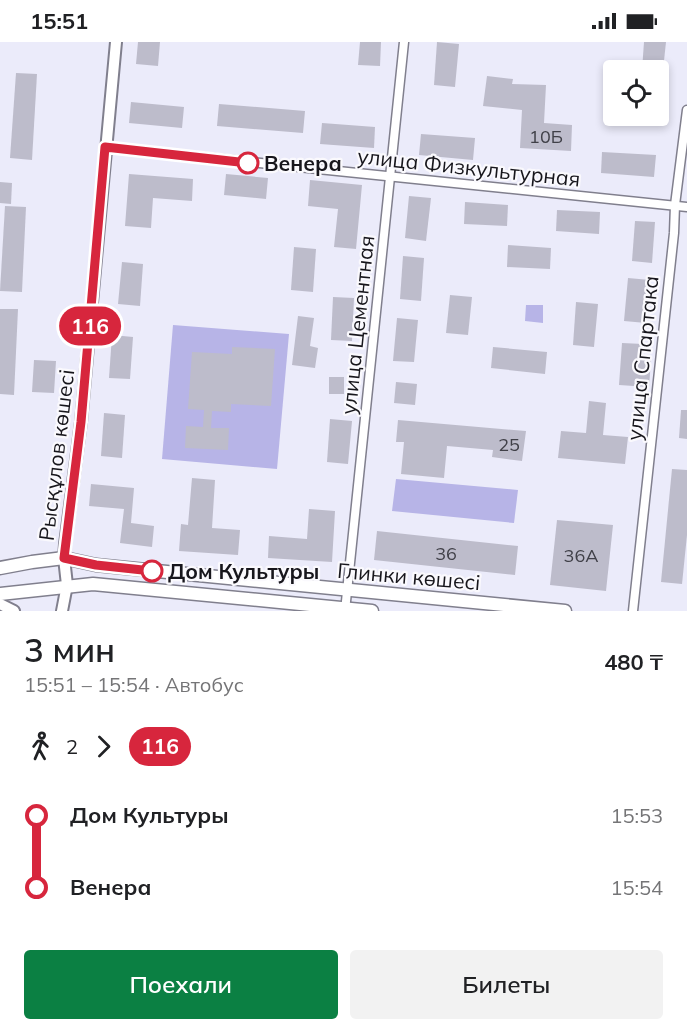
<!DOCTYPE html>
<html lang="ru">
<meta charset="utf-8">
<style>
:root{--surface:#fff;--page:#f2f2f2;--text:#202124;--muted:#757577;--accent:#0b8043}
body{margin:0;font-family:Mulish,sans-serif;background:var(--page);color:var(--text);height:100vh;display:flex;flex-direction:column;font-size:22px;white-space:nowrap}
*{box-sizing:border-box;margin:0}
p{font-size:20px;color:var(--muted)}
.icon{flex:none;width:33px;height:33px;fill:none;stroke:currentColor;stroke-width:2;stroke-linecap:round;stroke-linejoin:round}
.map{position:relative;height:569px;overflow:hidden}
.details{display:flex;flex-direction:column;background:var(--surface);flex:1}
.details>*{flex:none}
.badge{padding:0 12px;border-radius:20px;font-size:21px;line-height:39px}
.controls{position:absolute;left:603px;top:18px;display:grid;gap:12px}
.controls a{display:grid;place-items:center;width:66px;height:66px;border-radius:6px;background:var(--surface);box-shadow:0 3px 9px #0003;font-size:30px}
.map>.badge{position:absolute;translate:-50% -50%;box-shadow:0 0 0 3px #fff}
.legs{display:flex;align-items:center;gap:9px;height:66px;padding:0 24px;font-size:20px}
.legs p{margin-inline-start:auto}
.overview{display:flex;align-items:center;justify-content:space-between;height:102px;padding:0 24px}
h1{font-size:33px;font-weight:600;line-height:45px}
.action{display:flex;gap:12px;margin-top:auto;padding:12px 24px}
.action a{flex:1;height:69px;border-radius:6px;background:var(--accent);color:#fff;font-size:24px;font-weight:600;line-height:69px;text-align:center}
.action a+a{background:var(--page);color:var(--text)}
ul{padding:0 24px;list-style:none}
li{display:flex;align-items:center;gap:21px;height:72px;font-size:22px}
li i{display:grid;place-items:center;width:9px;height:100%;margin:0 8px;background:currentColor}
li i::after{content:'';width:15px;height:15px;margin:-8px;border:4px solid;border-radius:50%;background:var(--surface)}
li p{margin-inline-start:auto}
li:first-child i{background:linear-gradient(#0000 50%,currentColor 0)}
li:last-child i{background:linear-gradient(currentColor 50%,#0000 0)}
.status{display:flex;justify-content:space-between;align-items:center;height:42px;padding:0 30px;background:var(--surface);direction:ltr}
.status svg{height:16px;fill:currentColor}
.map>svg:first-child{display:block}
.green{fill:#b7b4e7}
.building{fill:#bdbccb}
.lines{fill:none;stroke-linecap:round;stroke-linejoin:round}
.minor-casing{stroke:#807f8d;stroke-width:11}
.tertiary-casing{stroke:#807f8d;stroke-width:14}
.secondary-casing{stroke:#807f8d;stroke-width:15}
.minor{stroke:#fff;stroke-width:8}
.tertiary{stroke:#fff;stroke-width:10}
.secondary{stroke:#fff;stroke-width:12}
.line-1-casing{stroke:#fff;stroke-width:14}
.line-1{stroke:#d7263d;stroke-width:9}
.stop-1-dot{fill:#fff;stroke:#d7263d;stroke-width:3}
.labels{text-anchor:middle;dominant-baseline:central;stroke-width:4.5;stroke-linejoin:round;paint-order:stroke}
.number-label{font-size:18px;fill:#404048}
.stop-label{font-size:21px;font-weight:bold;fill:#17161c;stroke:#faf9fd;text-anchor:start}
.street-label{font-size:21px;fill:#17161c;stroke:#faf9fd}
</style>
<div class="status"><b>15:51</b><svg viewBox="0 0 49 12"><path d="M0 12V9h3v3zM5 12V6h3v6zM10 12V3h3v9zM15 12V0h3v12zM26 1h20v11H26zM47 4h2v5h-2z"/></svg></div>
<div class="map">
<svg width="687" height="569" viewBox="0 0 687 569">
<rect width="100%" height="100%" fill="#ebebfa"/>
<!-- green -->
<g class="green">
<path d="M526 263H543V281L525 279Z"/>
<path d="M173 283 289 292 277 427 162 417Z"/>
<path d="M396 437 518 448 514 481 392 469Z"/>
</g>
<!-- building -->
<g class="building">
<path d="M138 0H160L158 24 136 22Z"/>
<path d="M360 0H381L380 24 358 23Z"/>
<path d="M437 0 459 2 455 45 434 43Z"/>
<path d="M644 0H666L663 28H642Z"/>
<path d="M16 31 37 32 32 118 10 116Z"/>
<path d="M487 34 513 37 512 42 546 43 544 81 572 83 571 109 520 106 522 68 483 64Z"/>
<path d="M131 60 184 65 182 86 129 81Z"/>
<path d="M219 62 305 69 303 91 217 84Z"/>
<path d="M322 81 375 85 374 106 320 102Z"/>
<path d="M421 92 475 96 473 118 419 113Z"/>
<path d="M602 110 656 113 654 135 601 131Z"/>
<path d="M129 132 193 137 192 159 153 156 151 186 125 184Z"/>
<path d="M226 132 268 136 266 157 224 153Z"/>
<path d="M310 138 362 143 356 207 334 205 338 167 308 164Z"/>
<path d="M0 140 12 141 11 162 0 161Z"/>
<path d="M409 154 431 156 426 199 405 196Z"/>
<path d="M465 160 508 163 507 184 464 182Z"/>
<path d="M5 164 26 165 22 250 0 249Z"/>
<path d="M557 168 600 170 599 192 556 189Z"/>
<path d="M635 179 655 180 652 221 632 219Z"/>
<path d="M508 203 551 206 550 227 507 225Z"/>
<path d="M294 205 316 207 313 250 291 248Z"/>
<path d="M403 214 424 216 421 259 400 257Z"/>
<path d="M122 220 143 222 140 264 118 262Z"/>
<path d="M628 236 650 238 646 281 624 279Z"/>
<path d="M450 253 472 255 468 293 446 291Z"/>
<path d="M333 255 354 256 352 299 331 298Z"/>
<path d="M576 260 598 262 594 305 573 303Z"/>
<path d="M0 267H18L14 353 0 352Z"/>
<path d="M298 274 314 276 310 304 318 306 315 326 292 323Z"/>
<path d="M397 276 418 278 414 320 393 319Z"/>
<path d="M112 293 133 295 130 337 109 336Z"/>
<path d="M622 301 643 302 642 318H651L649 345 619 343Z"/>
<path d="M232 305 275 307 271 364 231 362V370L212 369 211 386H229L228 408 185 406 186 384 203 385 204 368 188 367 192 310 232 312Z"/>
<path d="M493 305 547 310 545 332 491 326Z"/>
<path d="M34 318 56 319 54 351 32 350Z"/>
<rect x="329" y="335" width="15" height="17"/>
<path d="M396 340 417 342 415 363 394 361Z"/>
<path d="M589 359 606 361 603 393 628 395 625 422 558 416 561 389 586 391Z"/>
<path d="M681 368H687V397L679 396Z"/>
<path d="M104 371 125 373 122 416 101 414Z"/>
<path d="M330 377 352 379 348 422 327 420Z"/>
<path d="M398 378 526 389 522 419 492 415 493 408 447 404 444 436 401 432 404 400H396Z"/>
<path d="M672 427 687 428V493L682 542 661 540Z"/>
<path d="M192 436 215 438 212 486 240 488 238 513 179 509 181 482 188 483Z"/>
<path d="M91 442 134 446 131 481 154 484 152 505 120 501 124 467 89 464Z"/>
<path d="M309 467 335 469 332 520 268 516 269 494 307 497Z"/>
<path d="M557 478 613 483 606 549 550 543Z"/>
<path d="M377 489 518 504 515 533 374 518Z"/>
</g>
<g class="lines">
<!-- minor casing -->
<g class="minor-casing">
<g id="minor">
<path d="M105 105 687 165"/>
<path d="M345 569 404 0"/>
<path d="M633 569 674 191 675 163 687 68"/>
</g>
</g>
<!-- tertiary casing -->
<g class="tertiary-casing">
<g id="tertiary">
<path d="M0 562 14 569"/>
<path d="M62 569 67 543 64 516 65 502 81 380 116 0"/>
</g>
</g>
<!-- secondary casing -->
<g class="secondary-casing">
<g id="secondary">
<path d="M0 526 32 520 64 516 96 523 565 569"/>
<path d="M0 552 93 542 372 569"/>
</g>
</g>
<!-- minor -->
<use href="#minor" class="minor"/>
<!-- tertiary -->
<use href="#tertiary" class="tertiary"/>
<!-- secondary -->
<use href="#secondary" class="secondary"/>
</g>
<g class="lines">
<!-- line-1 casing -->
<g class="line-1-casing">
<path id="line-1" d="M152 529 96 523 64 516 81 380 105 105 248 121"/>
</g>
<!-- line-1 -->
<use href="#line-1" class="line-1"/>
</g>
<!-- markers -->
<g class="stop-1-dot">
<circle cx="248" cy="121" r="10"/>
<circle cx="152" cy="529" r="10"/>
</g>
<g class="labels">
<!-- number labels -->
<g class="number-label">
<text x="546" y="94">10Б</text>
<text x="509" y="402">25</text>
<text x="446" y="511">36</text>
<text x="581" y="513">36А</text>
</g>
<!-- stop labels -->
<g class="stop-label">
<text x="264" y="121">Венера</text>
<text x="168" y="529">Дом Культуры</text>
</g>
<!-- street labels -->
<g class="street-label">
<text transform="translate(469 125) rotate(6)">улица Физкультурная</text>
<text transform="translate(357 283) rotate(-84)">улица Цементная</text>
<text transform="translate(642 316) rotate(-84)">улица Спартака</text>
<text transform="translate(56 413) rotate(-83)">Рысқұлов көшесі</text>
<text transform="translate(409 534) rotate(5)">Глинки көшесі</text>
</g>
</g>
</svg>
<div class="controls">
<a><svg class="icon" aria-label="locate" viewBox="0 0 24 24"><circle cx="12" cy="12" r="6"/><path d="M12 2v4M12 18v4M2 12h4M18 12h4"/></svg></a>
</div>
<b class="badge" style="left:90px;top:284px;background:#d7263d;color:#fff">116</b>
</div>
<section class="details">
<div class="overview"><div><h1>3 мин</h1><p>15:51 – 15:54 · Автобус</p></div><b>480 ₸</b></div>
<div class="legs"><svg class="icon" aria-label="walk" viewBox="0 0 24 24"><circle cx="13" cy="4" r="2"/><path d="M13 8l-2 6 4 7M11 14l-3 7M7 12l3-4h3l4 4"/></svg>2<svg class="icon" aria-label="forward" viewBox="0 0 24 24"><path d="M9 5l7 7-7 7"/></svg><b class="badge" style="background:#d7263d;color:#fff">116</b></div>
<ul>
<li><i style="color:#d7263d"></i><b>Дом Культуры</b><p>15:53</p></li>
<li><i style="color:#d7263d"></i><b>Венера</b><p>15:54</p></li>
</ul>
<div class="action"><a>Поехали</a><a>Билеты</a></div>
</section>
